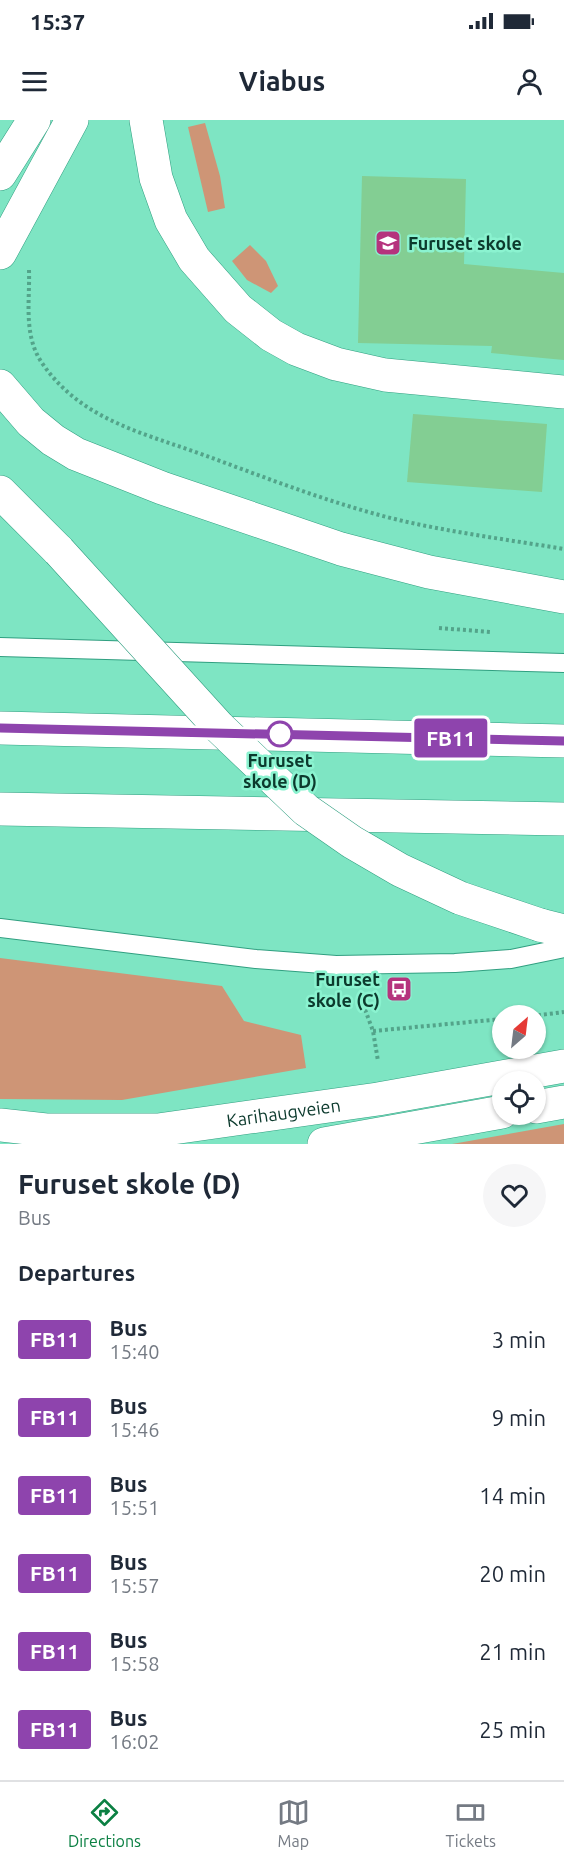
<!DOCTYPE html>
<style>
:root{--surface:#fff;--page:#f6f6f7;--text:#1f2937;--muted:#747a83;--line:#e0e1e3;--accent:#0b8043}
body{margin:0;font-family:Ubuntu,sans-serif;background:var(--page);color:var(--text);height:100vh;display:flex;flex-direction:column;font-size:22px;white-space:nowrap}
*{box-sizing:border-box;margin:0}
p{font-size:20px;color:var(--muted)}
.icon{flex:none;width:33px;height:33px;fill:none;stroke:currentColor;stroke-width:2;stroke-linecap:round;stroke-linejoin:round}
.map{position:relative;height:1024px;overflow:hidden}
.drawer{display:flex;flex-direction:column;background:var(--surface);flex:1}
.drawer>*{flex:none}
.badge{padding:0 12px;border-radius:4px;font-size:21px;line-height:39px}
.needle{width:39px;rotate:28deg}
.controls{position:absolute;left:492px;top:885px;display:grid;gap:12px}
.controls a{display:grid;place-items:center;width:54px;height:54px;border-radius:50%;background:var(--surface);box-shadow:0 2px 4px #0004;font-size:30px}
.map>.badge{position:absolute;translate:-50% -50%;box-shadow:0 0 0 3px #fff}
h2{padding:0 18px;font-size:22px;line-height:54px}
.round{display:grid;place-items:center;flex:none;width:63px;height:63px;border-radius:32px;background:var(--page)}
.head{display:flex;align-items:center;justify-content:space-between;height:102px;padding:0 18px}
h1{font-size:28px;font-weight:600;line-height:45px}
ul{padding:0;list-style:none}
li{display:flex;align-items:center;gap:18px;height:78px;padding:0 18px}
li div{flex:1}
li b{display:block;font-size:22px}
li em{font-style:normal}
li .badge{min-width:66px;font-weight:700;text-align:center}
.status{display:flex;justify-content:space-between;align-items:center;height:42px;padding:0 30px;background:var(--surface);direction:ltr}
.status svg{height:16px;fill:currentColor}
header{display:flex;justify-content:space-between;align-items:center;height:78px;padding:0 18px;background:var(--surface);font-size:27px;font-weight:600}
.tab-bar{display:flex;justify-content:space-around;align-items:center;height:84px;border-top:2px solid var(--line);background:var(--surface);font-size:16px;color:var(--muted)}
.tab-bar a{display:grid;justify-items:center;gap:3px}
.tab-bar .current{color:var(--accent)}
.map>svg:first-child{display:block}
.green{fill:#ce9576}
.building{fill:#83ce93}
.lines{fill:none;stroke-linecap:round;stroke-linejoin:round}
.lane-casing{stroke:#309f80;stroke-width:20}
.street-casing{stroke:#309f80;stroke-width:34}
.secondary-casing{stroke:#309f80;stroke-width:34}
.highway-casing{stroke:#309f80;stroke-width:34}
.path{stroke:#53a48a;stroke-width:4;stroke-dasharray:3 3;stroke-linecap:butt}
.lane{stroke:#fff;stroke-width:18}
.street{stroke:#fff;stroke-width:33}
.secondary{stroke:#fff;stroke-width:33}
.highway{stroke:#fff;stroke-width:33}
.highway-bridge-casing{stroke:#309f80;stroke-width:34;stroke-linecap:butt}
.highway-bridge{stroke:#fff;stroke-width:33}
.line-casing{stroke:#fff;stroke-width:14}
.line{stroke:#8e44ad;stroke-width:9}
.stop-dot{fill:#fff;stroke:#8e44ad;stroke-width:3}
.labels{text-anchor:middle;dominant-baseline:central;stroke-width:5;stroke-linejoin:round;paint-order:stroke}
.poi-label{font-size:18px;font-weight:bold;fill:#0c3a2d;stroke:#8bf3d0;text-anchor:start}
.stop-label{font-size:18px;font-weight:bold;fill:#0c3a2d;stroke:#8bf3d0}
.street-label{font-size:18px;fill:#0c3a2d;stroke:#8bf3d0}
</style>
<div class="status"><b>15:37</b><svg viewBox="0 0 49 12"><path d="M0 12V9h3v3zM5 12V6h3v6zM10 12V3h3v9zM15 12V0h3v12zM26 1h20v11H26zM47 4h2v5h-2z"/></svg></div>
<header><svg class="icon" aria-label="menu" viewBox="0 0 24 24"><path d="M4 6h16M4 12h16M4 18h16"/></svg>Viabus<svg class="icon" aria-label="person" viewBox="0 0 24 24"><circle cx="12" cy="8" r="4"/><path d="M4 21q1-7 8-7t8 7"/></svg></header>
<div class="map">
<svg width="564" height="1024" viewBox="0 0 564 1024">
<rect width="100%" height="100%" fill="#7ee5c3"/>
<!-- green -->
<g class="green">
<path d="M205 3 220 56 225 88 208 92 188 7Z"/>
<path d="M250 125 266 141 278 166 271 173 247 160 232 141Z"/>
<path d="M0 838 222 866 244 901 301 915 306 948 122 980 0 979Z"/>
<path d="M564 1004V1024H452Z"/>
</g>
<!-- building -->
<g class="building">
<path d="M362 56 466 59 464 144 564 153V240L491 233 492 226 358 223Z"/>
<path d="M413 294 547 304 542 372 407 362Z"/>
</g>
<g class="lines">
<!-- lane casing -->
<g class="lane-casing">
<g id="lane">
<path d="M0 527 564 543"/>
<path d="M0 808 256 839 336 845 455 843 511 839 564 828"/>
</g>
</g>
<!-- street casing -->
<g class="street-casing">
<path id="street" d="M146 0 156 58 171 100 194 139 238 189 271 215 296 229 336 244 385 255 564 272"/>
</g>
<!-- secondary casing -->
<g class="secondary-casing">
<g id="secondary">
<path d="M0 54 34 0"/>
<path d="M0 133 72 0"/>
<path d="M536 987 564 982"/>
<path id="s1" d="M0 1005 46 1010H158L378 979 564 946"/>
<path d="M324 1024 502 992"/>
</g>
</g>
<!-- highway casing -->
<g class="highway-casing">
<g id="highway">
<path d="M0 266 31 302 53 320 76 334 162 368 341 429 429 452 564 477"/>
<path d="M0 372 59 431"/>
<path d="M0 608 564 621"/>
<path d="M0 689 564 699"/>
<path d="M540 805 564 811"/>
</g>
</g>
<!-- path -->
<g class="path">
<path d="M29 150C30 181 23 215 42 243 81 300 143 313 204 335 269 359 335 385 403 401 456 413 510 420 564 429"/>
<path d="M439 508 491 512"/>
<path d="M363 884 373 911 378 941"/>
<path d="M532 896 564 892"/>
<path d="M373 911 502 899"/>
</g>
<!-- lane -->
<use href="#lane" class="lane"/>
<!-- street -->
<use href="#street" class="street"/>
<!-- secondary -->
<use href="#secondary" class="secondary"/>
<!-- highway -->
<use href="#highway" class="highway"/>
<!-- highway-bridge casing -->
<g class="highway-bridge-casing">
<path id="highway-bridge" d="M59 431 219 607 306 690 352 722 400 750 460 778 540 805"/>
</g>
<!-- highway-bridge -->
<use href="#highway-bridge" class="highway-bridge"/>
</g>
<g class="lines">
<!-- line casing -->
<g class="line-casing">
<path id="line" d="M0 608 564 621"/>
</g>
<!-- line -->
<use href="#line" class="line"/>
</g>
<!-- icons -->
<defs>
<g id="school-square" transform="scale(1.35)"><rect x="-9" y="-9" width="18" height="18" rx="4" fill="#b5337d" stroke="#8bf3d0"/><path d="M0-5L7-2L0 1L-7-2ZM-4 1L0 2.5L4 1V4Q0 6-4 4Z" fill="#fff"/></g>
<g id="bus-square" transform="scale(1.35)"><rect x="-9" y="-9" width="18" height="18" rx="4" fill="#b5337d" stroke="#8bf3d0"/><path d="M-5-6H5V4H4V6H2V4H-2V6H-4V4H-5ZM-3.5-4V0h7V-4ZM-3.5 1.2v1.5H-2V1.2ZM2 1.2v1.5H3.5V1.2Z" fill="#fff"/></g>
</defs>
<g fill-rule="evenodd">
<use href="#school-square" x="388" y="123"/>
<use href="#bus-square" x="399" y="869"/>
</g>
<!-- markers -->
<circle class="stop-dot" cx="280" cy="614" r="12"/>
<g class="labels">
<!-- poi labels -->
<g class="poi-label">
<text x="408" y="123">Furuset skole</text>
<text x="380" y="859" text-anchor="end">Furuset<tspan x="380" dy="21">skole (C)</tspan></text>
</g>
<!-- stop labels -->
<g class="stop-label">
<text x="280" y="640">Furuset<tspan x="280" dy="21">skole (D)</tspan></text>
</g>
<!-- street labels -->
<g class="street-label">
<text stroke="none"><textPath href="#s1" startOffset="285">Karihaugveien</textPath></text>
</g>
</g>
</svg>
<div class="controls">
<a><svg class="needle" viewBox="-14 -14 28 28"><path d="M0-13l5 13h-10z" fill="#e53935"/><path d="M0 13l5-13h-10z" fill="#747a83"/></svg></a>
<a><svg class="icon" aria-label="locate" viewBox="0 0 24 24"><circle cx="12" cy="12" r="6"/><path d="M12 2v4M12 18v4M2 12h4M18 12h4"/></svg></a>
</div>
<b class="badge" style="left:451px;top:618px;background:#8e44ad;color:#fff">FB11</b>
</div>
<section class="drawer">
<div class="head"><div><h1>Furuset skole (D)</h1><p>Bus</p></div><a class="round"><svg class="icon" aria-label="heart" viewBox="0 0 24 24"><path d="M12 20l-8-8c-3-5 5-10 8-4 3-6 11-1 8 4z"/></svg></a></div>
<h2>Departures</h2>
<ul>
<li><span class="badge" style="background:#8e44ad;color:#fff">FB11</span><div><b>Bus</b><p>15:40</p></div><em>3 min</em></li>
<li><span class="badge" style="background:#8e44ad;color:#fff">FB11</span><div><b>Bus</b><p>15:46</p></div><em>9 min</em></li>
<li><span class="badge" style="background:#8e44ad;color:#fff">FB11</span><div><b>Bus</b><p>15:51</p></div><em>14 min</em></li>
<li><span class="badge" style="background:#8e44ad;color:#fff">FB11</span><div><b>Bus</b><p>15:57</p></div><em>20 min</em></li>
<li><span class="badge" style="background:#8e44ad;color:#fff">FB11</span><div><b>Bus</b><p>15:58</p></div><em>21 min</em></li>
<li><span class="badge" style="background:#8e44ad;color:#fff">FB11</span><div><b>Bus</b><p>16:02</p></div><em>25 min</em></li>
</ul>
</section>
<nav class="tab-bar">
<a class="current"><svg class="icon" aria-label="directions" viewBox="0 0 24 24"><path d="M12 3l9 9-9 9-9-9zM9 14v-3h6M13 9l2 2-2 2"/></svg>Directions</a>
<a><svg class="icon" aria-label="map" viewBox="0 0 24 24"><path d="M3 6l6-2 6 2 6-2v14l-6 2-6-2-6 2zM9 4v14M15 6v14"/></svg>Map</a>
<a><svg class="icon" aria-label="tickets" viewBox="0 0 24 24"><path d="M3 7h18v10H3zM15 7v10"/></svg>Tickets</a>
</nav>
